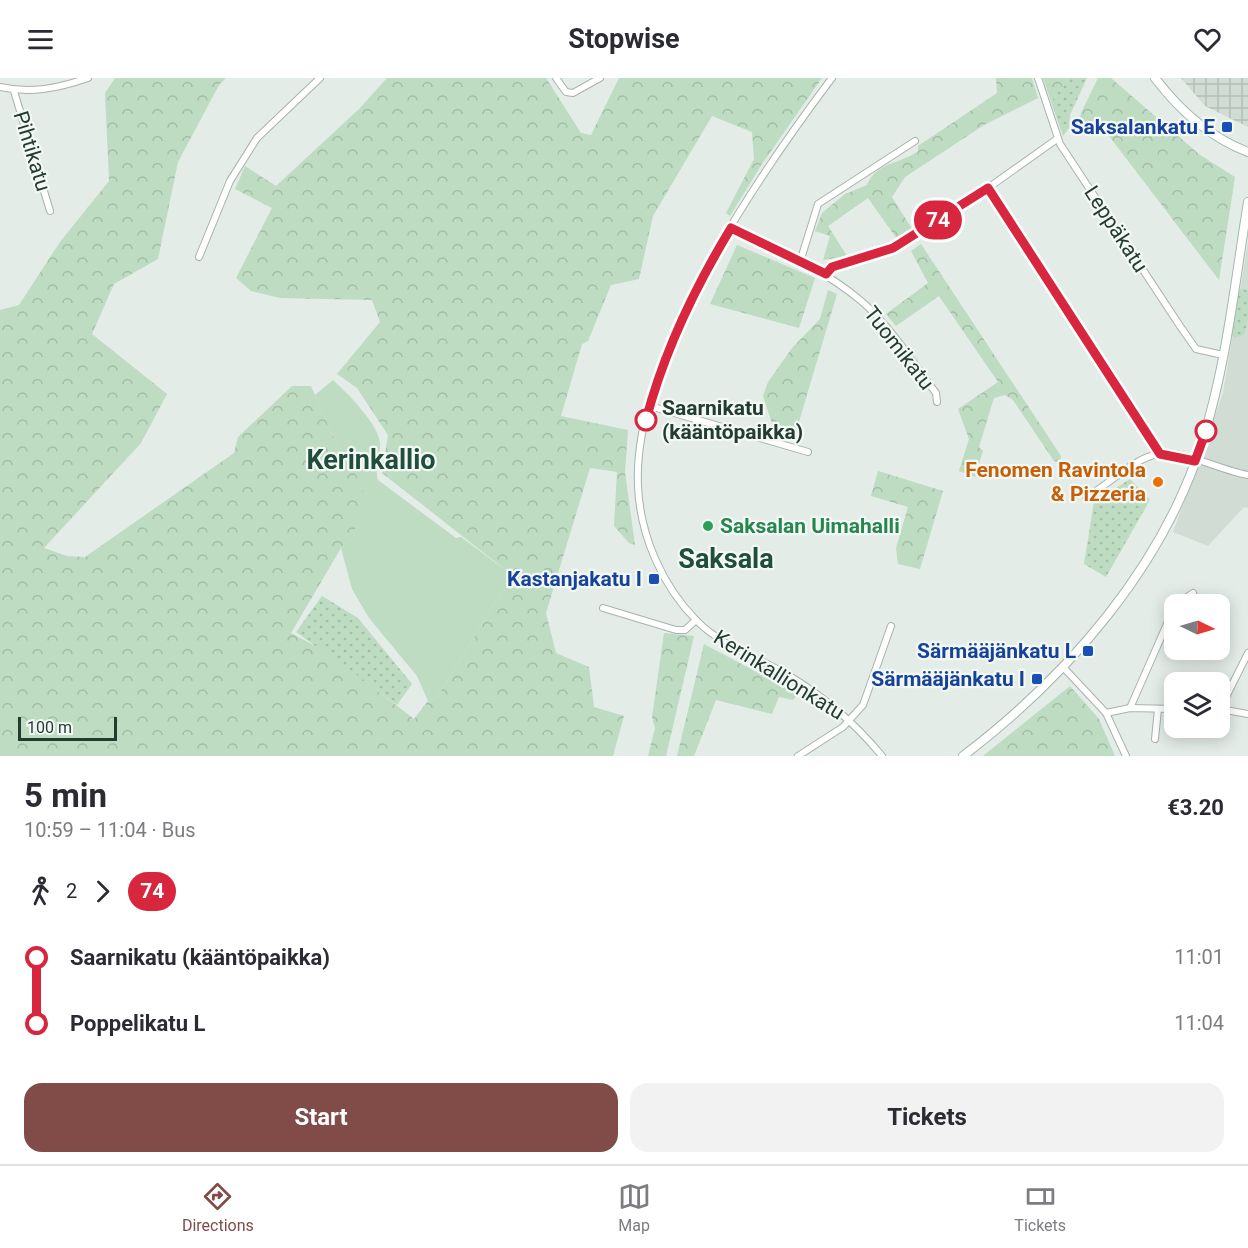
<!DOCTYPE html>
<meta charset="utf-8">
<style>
:root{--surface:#fff;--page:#f2f2f3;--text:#2b2b33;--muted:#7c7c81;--line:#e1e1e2;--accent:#814b48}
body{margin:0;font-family:Roboto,sans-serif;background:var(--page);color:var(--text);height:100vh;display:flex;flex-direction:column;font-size:22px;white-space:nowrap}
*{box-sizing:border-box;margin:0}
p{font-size:20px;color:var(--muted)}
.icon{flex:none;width:33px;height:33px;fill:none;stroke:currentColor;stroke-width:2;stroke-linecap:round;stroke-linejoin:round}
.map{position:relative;height:678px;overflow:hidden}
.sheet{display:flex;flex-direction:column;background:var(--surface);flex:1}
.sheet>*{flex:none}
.badge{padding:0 12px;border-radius:20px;font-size:21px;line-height:39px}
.needle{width:39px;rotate:95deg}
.tools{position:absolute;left:1164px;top:516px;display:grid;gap:12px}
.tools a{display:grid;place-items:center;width:66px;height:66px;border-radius:12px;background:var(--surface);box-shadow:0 3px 15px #0003;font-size:30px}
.scale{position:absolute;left:18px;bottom:15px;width:99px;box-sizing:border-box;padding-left:6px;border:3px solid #233c32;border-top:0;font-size:16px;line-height:21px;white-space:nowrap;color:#233c32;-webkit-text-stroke:4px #f3f8f5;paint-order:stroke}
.map>.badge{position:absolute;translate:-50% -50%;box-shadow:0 0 0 3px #fff}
.legs{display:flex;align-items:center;gap:9px;height:66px;padding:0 24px;font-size:20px}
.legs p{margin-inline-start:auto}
.overview{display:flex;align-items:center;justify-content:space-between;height:102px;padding:0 24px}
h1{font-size:33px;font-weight:700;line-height:45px}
.action{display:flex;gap:12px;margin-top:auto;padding:12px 24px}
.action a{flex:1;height:69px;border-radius:18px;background:var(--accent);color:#fff;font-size:24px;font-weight:700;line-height:69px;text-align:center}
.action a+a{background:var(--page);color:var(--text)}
ul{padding:0 24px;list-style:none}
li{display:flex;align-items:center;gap:21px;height:66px;font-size:22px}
li i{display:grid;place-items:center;width:9px;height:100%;margin:0 8px;background:currentColor}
li i::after{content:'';width:15px;height:15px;margin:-8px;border:4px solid;border-radius:50%;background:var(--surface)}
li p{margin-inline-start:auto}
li:first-child i{background:linear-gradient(#0000 50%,currentColor 0)}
li:last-child i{background:linear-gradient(currentColor 50%,#0000 0)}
header{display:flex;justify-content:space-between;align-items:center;height:78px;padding:0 24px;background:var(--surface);font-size:27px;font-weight:700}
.tabs{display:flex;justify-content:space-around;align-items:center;height:84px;border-top:2px solid var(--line);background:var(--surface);font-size:16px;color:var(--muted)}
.tabs a{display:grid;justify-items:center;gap:3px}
.tabs .current{color:var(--accent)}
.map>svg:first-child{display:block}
.built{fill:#d1dcd5}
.industrial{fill:url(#industrial-grid)}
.grass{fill:url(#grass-dots)}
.forest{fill:url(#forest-crowns)}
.garden{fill:#bddcc1}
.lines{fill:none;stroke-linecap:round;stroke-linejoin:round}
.street-casing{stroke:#a6b4ad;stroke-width:8}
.secondary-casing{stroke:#a2b7ad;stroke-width:10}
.street{stroke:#fff;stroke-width:6}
.secondary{stroke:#fff;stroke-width:8}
.line-1-casing{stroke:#fff;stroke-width:14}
.line-1{stroke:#d7263d;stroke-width:9}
.transit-dot{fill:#1a4fb4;stroke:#f3f8f5;stroke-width:2}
.stop-1-dot{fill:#fff;stroke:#d7263d;stroke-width:3}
.food-dot{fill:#e8710a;stroke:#f3f8f5;stroke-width:2}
.leisure-dot{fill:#2e9e5b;stroke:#f3f8f5;stroke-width:2}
.labels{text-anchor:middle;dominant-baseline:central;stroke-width:4.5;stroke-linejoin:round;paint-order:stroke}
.transit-label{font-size:21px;font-weight:bold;fill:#164399;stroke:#f3f8f5;text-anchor:end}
.street-label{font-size:21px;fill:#233c32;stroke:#f3f8f5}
.stop-label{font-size:21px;font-weight:bold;fill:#233c32;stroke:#f3f8f5;text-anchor:start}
.food-label{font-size:21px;font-weight:bold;fill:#c56008;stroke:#f3f8f5;text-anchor:end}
.leisure-label{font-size:21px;font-weight:bold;fill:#27864d;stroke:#f3f8f5;text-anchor:start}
.district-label{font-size:27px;font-weight:bold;fill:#204d3c;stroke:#f3f8f5}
</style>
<header><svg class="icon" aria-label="menu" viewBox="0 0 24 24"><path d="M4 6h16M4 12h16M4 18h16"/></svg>Stopwise<svg class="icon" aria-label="heart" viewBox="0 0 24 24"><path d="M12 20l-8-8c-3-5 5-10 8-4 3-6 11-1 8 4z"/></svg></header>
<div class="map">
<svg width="1248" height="678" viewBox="0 0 1248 678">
<defs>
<pattern id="industrial-grid" width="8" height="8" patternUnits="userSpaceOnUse" patternTransform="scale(1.5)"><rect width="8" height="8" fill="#d1dcd5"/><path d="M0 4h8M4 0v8" fill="none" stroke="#b3beb7"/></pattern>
<pattern id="grass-dots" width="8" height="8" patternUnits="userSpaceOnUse" patternTransform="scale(1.5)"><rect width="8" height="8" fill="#bddcc1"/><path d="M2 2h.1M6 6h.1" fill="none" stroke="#a2bea6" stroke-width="1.8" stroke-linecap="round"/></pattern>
<pattern id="forest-crowns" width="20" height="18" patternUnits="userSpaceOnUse" patternTransform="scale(1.5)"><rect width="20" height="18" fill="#bddcc1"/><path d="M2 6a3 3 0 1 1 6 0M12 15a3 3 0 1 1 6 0" fill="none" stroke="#a2bea6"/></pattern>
</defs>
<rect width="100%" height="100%" fill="#e3ece7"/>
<!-- built -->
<path class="built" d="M1248 164V430L1244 429 1208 468 1173 454 1223 315Z"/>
<!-- industrial -->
<path class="industrial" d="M1181 0H1248V49L1205 28Z"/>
<!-- grass -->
<g class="grass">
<path d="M1068 0H1087L1070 37 1069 50 1063 58 1051 24Z"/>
<path d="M1241 211 1248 212V241L1244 257 1234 260 1231 255 1238 213Z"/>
<path d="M1130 401 1150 422 1106 499 1084 486 1094 424Z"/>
<path d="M322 518 358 540 412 606 397 627 296 554Z"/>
</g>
<!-- forest -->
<g class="forest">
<path d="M115 0H226L219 7 178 84 158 181 114 206 92 256 167 316 141 365 44 470 67 478 85 479 234 375 238 359 292 308H311L335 362 353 389 364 413 354 458 341 470 291 555 330 576 414 641 428 623 436 621 512 497 382 395 388 357 357 310 337 296 380 244 372 222 280 220 251 213 236 200 272 130 235 111 245 88 276 108 359 31 387 0H546L581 55 591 57 619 0H822L762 86 730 138 726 135 754 81 752 54 712 38 653 138 639 201 611 207 588 263 582 266 561 338 628 352 625 394 635 467 629 465 614 448 617 394 590 390 546 535 556 575 589 589 594 629 624 638 613 678H0V232L19 227 60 164 109 103 105 15Z"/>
<path d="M996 0H1032L1038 20 984 47 905 99 892 119 912 151 897 161 868 120 828 148 847 178 823 182 830 158 815 153 822 135 845 116 867 107C876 84 901 86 918 73V68L997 15Z"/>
<path d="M1043 0H1068L1051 24Z"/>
<path d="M1098 0H1111L1200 77 1235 99 1219 202 1096 41 1076 56 1081 35Z"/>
<path d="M921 166 1061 378 1060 385 1054 383 1013 322 1005 317 994 320 979 369 983 373 975 399 959 393 969 361 958 331 998 304 939 218 896 248 886 236 928 205 911 173Z"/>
<path d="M737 167 815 200 799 250 710 226Z"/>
<path d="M828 212 837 216 795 357 774 351 763 318 768 304 792 270 820 241Z"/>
<path d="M878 393 943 413 920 491 898 486 896 470 908 429 871 418Z"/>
<path d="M664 555 694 558 666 678H648L655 650 652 639Z"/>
<path d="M704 566 798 616 793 622 779 619 772 636 716 622 694 678H677Z"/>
<path d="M1070 608 1099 641 1115 678H983Z"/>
</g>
<!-- garden -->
<path class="garden" d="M333 302C347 315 378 345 380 365 381 378 374 389 378 402L456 460 461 459 512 497 436 621 428 623 417 598 369 540 352 511 341 470 354 458 363 413 353 389 335 362 315 317Z"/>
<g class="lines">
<!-- street casing -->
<g class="street-casing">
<g id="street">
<path d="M556 0 566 14 573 15 600 0"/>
<path d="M832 0C758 98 632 282 638 408 640 457 662 508 697 543 722 568 755 578 786 596 824 618 854 644 882 678"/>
<path d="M1038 0 1060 66 1180 248 1196 271 1223 277"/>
<path d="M0 9C30 16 59 10 88 0"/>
<path d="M14 13 50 133"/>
<path d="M988 110 1160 376"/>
<path d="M731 150C775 171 822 190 860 222 890 247 912 284 936 315L937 324"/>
<path d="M199 179 230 103 257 60 320 0"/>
<path d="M800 184 818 126 915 63"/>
<path d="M826 197 833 189 893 170 988 110 1057 61"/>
<path d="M650 328 808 374"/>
<path d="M1086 419C1109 407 1132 381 1158 376 1182 371 1222 393 1248 397"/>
<path d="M1177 526 1193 515"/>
<path d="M603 530 676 552H685L696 542"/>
<path d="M1063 589 1106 635 1126 678"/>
<path d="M1130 630 1174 530"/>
<path d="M1220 631 1248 575"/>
<path d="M1220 631 1248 636"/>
<path d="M1106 635 1130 630 1174 631"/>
<path d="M1155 661 1158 631"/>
<path d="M798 678 843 649 863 627 891 548"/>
</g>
</g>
<!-- secondary casing -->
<g class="secondary-casing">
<g id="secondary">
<path d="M1155 0C1180 33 1209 59 1248 74"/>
<path d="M963 678C1068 598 1164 488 1203 361 1227 284 1235 203 1248 124"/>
</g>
</g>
<!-- street -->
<use href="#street" class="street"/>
<!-- secondary -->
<use href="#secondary" class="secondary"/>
</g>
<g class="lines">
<!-- line-1 casing -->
<g class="line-1-casing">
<path id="line-1" d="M646 342C664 273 694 211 731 150L826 196 832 189 893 170 988 110 1160 376 1195 383 1206 353"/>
</g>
<!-- line-1 -->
<use href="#line-1" class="line-1"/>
</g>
<!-- markers -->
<g class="transit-dot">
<rect x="1221" y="43" width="12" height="12" rx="3"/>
<rect x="648" y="495" width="12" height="12" rx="3"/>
<rect x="1082" y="567" width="12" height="12" rx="3"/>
<rect x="1031" y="595" width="12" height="12" rx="3"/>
</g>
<g class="stop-1-dot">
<circle cx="646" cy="342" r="10"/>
<circle cx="1206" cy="353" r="10"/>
</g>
<circle class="food-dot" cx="1158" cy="404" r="6"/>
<circle class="leisure-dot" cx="708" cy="448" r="6"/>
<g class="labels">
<!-- transit labels -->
<g class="transit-label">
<text x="1215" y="49">Saksalankatu E</text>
<text x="642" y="501">Kastanjakatu I</text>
<text x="1076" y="573">Särmääjänkatu L</text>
<text x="1025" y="601">Särmääjänkatu I</text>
</g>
<!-- street labels -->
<g class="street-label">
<text transform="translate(32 73) rotate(73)">Pihtikatu</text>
<text transform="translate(1116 151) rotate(57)">Leppäkatu</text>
<text transform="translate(899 270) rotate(52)">Tuomikatu</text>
<text transform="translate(779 597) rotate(32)">Kerinkallionkatu</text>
</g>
<!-- stop labels -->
<g class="stop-label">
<text x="662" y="330">Saarnikatu<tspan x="662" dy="24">(kääntöpaikka)</tspan></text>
</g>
<!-- food labels -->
<g class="food-label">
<text x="1146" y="392">Fenomen Ravintola<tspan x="1146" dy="24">&amp; Pizzeria</tspan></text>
</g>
<!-- leisure labels -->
<g class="leisure-label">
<text x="720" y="448">Saksalan Uimahalli</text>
</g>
<!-- district labels -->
<g class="district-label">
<text x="371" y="382">Kerinkallio</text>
<text x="726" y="481">Saksala</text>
</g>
</g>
</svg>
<div class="tools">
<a><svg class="needle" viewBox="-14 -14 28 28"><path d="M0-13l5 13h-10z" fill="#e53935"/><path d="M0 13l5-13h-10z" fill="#7c7c81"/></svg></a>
<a><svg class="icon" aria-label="layers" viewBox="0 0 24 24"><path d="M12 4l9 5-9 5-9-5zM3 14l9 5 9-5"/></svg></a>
</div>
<div class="scale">100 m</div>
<b class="badge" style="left:938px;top:142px;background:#d7263d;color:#fff">74</b>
</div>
<section class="sheet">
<div class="overview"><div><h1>5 min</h1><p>10:59 – 11:04 · Bus</p></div><b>€3.20</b></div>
<div class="legs"><svg class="icon" aria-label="walk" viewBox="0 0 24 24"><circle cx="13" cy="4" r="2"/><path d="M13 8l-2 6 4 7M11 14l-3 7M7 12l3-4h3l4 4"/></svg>2<svg class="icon" aria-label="forward" viewBox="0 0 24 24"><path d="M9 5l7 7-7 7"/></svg><b class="badge" style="background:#d7263d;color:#fff">74</b></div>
<ul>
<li><i style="color:#d7263d"></i><b>Saarnikatu (kääntöpaikka)</b><p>11:01</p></li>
<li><i style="color:#d7263d"></i><b>Poppelikatu L</b><p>11:04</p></li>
</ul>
<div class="action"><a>Start</a><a>Tickets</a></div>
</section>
<nav class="tabs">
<a class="current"><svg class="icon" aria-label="directions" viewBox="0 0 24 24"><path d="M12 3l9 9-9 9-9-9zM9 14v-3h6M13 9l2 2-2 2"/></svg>Directions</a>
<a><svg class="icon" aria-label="map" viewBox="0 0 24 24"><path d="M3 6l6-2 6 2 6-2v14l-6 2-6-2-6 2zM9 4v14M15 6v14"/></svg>Map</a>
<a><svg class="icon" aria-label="tickets" viewBox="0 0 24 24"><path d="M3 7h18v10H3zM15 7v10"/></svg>Tickets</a>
</nav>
